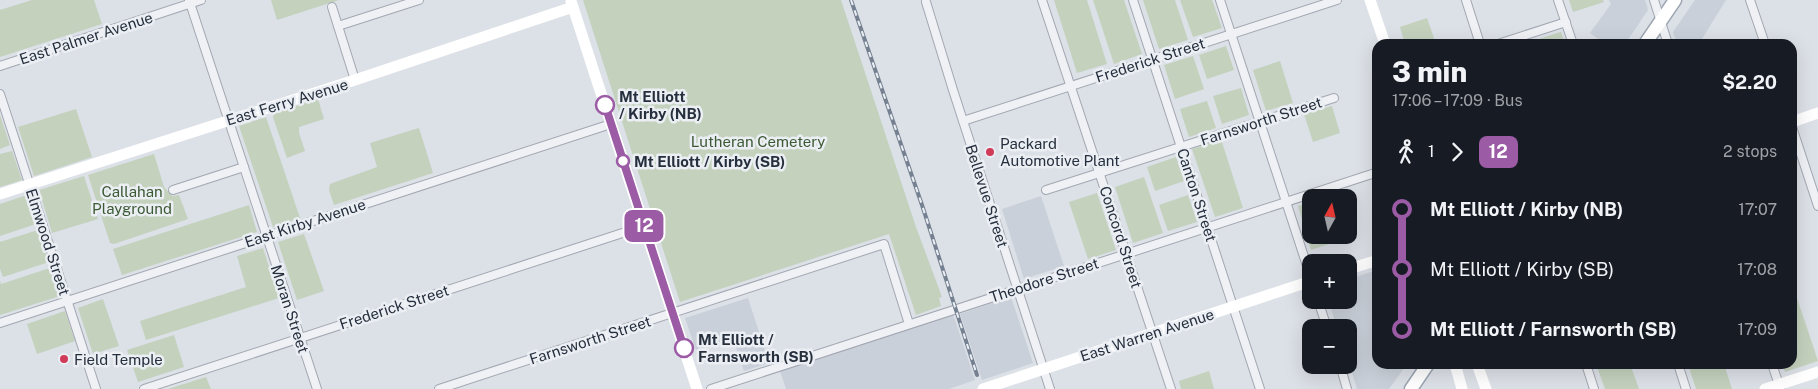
<!DOCTYPE html>
<meta charset="utf-8">
<style>
:root{--surface:#171b24;--page:#242831;--text:#f1f3f6;--muted:#9ea1a6}
body{margin:0;font-family:"Public Sans",sans-serif;background:var(--page);color:var(--text);height:100vh;display:flex;flex-direction:column;font-size:19px;white-space:nowrap}
*{box-sizing:border-box;margin:0}
p{font-size:16px;color:var(--muted)}
.icon{flex:none;width:28px;height:28px;fill:none;stroke:currentColor;stroke-width:2;stroke-linecap:round;stroke-linejoin:round}
.map{position:relative;flex:1;overflow:hidden}
.side{position:absolute;left:1372px;top:39px;width:425px;height:330px;display:flex;flex-direction:column;background:var(--surface);border-radius:15px;box-shadow:0 5px 20px #0002}
.side>*{flex:none}
.badge{padding:0 10px;border-radius:8px;font-size:18px;line-height:32px}
.needle{width:32px;rotate:8deg}
.controls{position:absolute;left:1302px;top:189px;display:grid;gap:10px}
.controls a{display:grid;place-items:center;width:55px;height:55px;border-radius:10px;background:var(--surface);box-shadow:0 5px 20px #0002;font-size:25px}
.map>.badge{position:absolute;translate:-50% -50%;box-shadow:0 0 0 2px #fff}
.legs{display:flex;align-items:center;gap:8px;height:55px;padding:0 20px;font-size:16px}
.legs p{margin-inline-start:auto}
.overview{display:flex;align-items:center;justify-content:space-between;height:85px;padding:0 20px}
h1{font-size:28px;font-weight:800;line-height:38px}
ul{padding:0 20px;list-style:none}
li{display:flex;align-items:center;gap:18px;height:60px;font-size:19px}
li i{display:grid;place-items:center;width:8px;height:100%;margin:0 6px;background:currentColor}
li i::after{content:'';width:12px;height:12px;margin:-6px;border:4px solid;border-radius:50%;background:var(--surface)}
li p{margin-inline-start:auto}
li:first-child i{background:linear-gradient(#0000 50%,currentColor 0)}
li:last-child i{background:linear-gradient(currentColor 50%,#0000 0)}
.map>svg:first-child{display:block}
.built{fill:#cad0d9}
.green{fill:#c3d1bd}
.lines{fill:none;stroke-linecap:round;stroke-linejoin:round}
.street-casing{stroke:#a2a7b1;stroke-width:10}
.primary-casing{stroke:#9ba5b2;stroke-width:15}
.street{stroke:#eff1f5;stroke-width:8}
.secondary{stroke:#fff;stroke-width:11}
.primary{stroke:#fff;stroke-width:12}
.rail-casing{stroke:#758090;stroke-width:4}
.rail{stroke:#ebeff4;stroke-width:2;stroke-dasharray:5.5;stroke-linecap:butt}
.line-1-casing{stroke:#fff;stroke-width:11}
.line-1{stroke:#9b5ba5;stroke-width:8}
.stop-1-dot{fill:#fff;stroke:#9b5ba5;stroke-width:2.5}
.poi-dot{fill:#d03c57;stroke:#ebeff4;stroke-width:2}
.labels{text-anchor:middle;dominant-baseline:central;stroke-width:5;stroke-linejoin:round;paint-order:stroke}
.street-label{font-size:15px;fill:#262f3d;stroke:#ebeff4}
.stop-label{font-size:15px;font-weight:bold;fill:#262f3d;stroke:#ebeff4;text-anchor:start}
.park-label{font-size:15px;fill:#3b5933;stroke:#ebeff4}
.poi-label{font-size:15px;fill:#262f3d;stroke:#ebeff4;text-anchor:start}
</style>
<div class="map">
<svg width="1818" height="389" viewBox="0 0 1818 389">
<rect width="100%" height="100%" fill="#dce0e7"/>
<!-- built -->
<g class="built">
<path d="M1609 0H1645L1648 10 1625 44H1605L1590 33 1611 4Z"/>
<path d="M1695 0H1726L1700 42 1677 44 1673 32Z"/>
<path d="M1041 196 1064 266 1024 279 1002 209Z"/>
<path d="M1377 270 1378 364H1407L1389 389H1357L1349 363V328L1337 327 1328 300H1349V279Z"/>
<path d="M1011 297 1033 363 982 380 960 314Z"/>
<path d="M748 298 769 363 744 371 733 338 696 350 685 318Z"/>
<path d="M953 314 975 380 949 389H786L780 371Z"/>
</g>
<!-- green -->
<g class="green">
<path d="M32 0H94L102 24 0 57V10Z"/>
<path d="M271 0H339L277 20Z"/>
<path d="M583 0H841L916 227 942 297 939 298 941 306 916 315 889 234 680 302Z"/>
<path d="M1054 0H1087L1107 64 1077 73Z"/>
<path d="M1093 0H1124L1142 54 1114 64Z"/>
<path d="M1143 0H1175L1188 40 1159 49Z"/>
<path d="M1180 0H1212L1222 28 1193 37Z"/>
<path d="M1569 0H1603L1604 2 1573 12Z"/>
<path d="M1427 18 1436 44H1405L1400 27Z"/>
<path d="M1561 32 1565 44H1524L1557 33Z"/>
<path d="M1226 46 1234 70 1207 79 1199 55Z"/>
<path d="M1193 56 1204 89 1175 99 1164 65Z"/>
<path d="M1280 61 1293 103 1266 111 1253 70Z"/>
<path d="M1241 88 1249 115 1222 124 1213 96Z"/>
<path d="M318 99 324 119 299 127V133L305 151 287 158 273 117 274 113Z"/>
<path d="M1207 101 1216 128 1189 137 1180 109Z"/>
<path d="M1332 106 1340 133 1313 142 1304 114Z"/>
<path d="M76 109 92 157 34 176 18 127Z"/>
<path d="M0 115 10 145 0 149Z"/>
<path d="M266 117 300 218 273 227 239 126Z"/>
<path d="M419 128 433 173 334 205 329 190 330 184 377 167 370 143Z"/>
<path d="M1221 139 1243 208 1215 217 1192 149Z"/>
<path d="M12 151 22 180 0 187V154Z"/>
<path d="M154 154 164 187 172 196 179 195 188 219 114 244 110 243 88 175Z"/>
<path d="M1176 157 1184 181 1155 191 1147 167Z"/>
<path d="M84 176 98 219 52 233 39 190Z"/>
<path d="M1144 177 1163 233 1133 243 1115 187Z"/>
<path d="M1097 193 1116 250 1088 259 1069 202Z"/>
<path d="M27 195 36 224 0 236V204Z"/>
<path d="M1188 195 1197 222 1168 231 1159 205Z"/>
<path d="M1311 202V235H1336L1338 241 1311 250 1298 206Z"/>
<path d="M249 205 257 232 122 275 113 249Z"/>
<path d="M38 230 49 262 3 277 0 269V242Z"/>
<path d="M304 234 324 291 297 300 278 242Z"/>
<path d="M263 248 279 298 146 340 140 321 246 287 237 256Z"/>
<path d="M50 268 60 296 0 315V281L1 284Z"/>
<path d="M1793 286 1818 361 1785 372 1782 364H1792Z"/>
<path d="M103 299 119 346 93 354 78 308Z"/>
<path d="M65 311 75 341 37 354 27 324Z"/>
<path d="M174 335 184 367 138 382 127 350Z"/>
<path d="M1596 364H1630L1639 389H1605Z"/>
<path d="M1688 364H1724L1732 389H1696Z"/>
<path d="M1209 371 1214 389H1181L1179 381Z"/>
<path d="M206 377 211 389H168Z"/>
</g>
<g class="lines">
<!-- street casing -->
<g class="street-casing">
<g id="street">
<path d="M189 0 317 389"/>
<path d="M1042 0 1171 389"/>
<path d="M1133 0 1260 389"/>
<path d="M1220 0 1311 278"/>
<path d="M1466 0 1480 44"/>
<path d="M1558 0 1573 44"/>
<path d="M1654 0 1668 44"/>
<path d="M1750 0 1765 44"/>
<path d="M926 2 953 90 1050 389"/>
<path d="M332 7 355 80"/>
<path d="M338 26 419 0"/>
<path d="M1498 44 1566 22"/>
<path d="M0 66 201 0"/>
<path d="M0 94 96 389"/>
<path d="M963 121 1337 0"/>
<path d="M1792 127 1818 206"/>
<path d="M173 190 244 167"/>
<path d="M1046 190 1334 98"/>
<path d="M1318 300 1327 328"/>
<path d="M0 323 611 124"/>
<path d="M1586 364 1594 389"/>
<path d="M1678 364 1686 389"/>
<path d="M1772 364 1780 388"/>
<path d="M1340 365 1347 389"/>
<path d="M144 389 644 226"/>
<path d="M439 389 884 244 909 324"/>
<path d="M711 389 1378 172"/>
</g>
</g>
<!-- primary casing -->
<g class="primary-casing">
<g id="primary">
<path d="M1645 44 1675 0"/>
<path d="M1411 389 1428 364"/>
</g>
</g>
<!-- street -->
<use href="#street" class="street"/>
<!-- secondary -->
<g class="secondary">
<path d="M1370 0 1385 44"/>
<path d="M571 1 697 389"/>
<path d="M1792 122 1818 113"/>
<path d="M0 194 355 80 573 7"/>
<path d="M1349 269 1378 260"/>
<path d="M1455 364 1462 389"/>
<path d="M1477 364 1486 389"/>
<path d="M983 389 1311 281"/>
<path d="M1765 389 1818 372"/>
</g>
<!-- primary -->
<use href="#primary" class="primary"/>
<!-- rail casing -->
<g class="rail-casing">
<path id="rail" d="M851 0 922 205 977 375"/>
</g>
<!-- rail -->
<use href="#rail" class="rail"/>
</g>
<g class="lines">
<!-- line-1 casing -->
<g class="line-1-casing">
<path id="line-1" d="M605 105 684 348"/>
</g>
<!-- line-1 -->
<use href="#line-1" class="line-1"/>
</g>
<!-- markers -->
<g class="stop-1-dot">
<circle cx="605" cy="105" r="9"/>
<circle cx="623" cy="161" r="6"/>
<circle cx="684" cy="348" r="9"/>
</g>
<g class="poi-dot">
<circle cx="990" cy="152" r="5"/>
<circle cx="64" cy="359" r="5"/>
</g>
<g class="labels">
<!-- street labels -->
<g class="street-label">
<text transform="translate(86 38) rotate(-18)">East Palmer Avenue</text>
<text transform="translate(1150 60) rotate(-18)">Frederick Street</text>
<text transform="translate(287 102) rotate(-17)">East Ferry Avenue</text>
<text transform="translate(1261 121) rotate(-18)">Farnsworth Street</text>
<text transform="translate(1197 195) rotate(72)">Canton Street</text>
<text transform="translate(987 196) rotate(72)">Bellevue Street</text>
<text transform="translate(305 223) rotate(-18)">East Kirby Avenue</text>
<text transform="translate(1121 237) rotate(72)">Concord Street</text>
<text transform="translate(48 242) rotate(72)">Elmwood Street</text>
<text transform="translate(1044 280) rotate(-18)">Theodore Street</text>
<text transform="translate(394 307) rotate(-18)">Frederick Street</text>
<text transform="translate(290 309) rotate(72)">Moran Street</text>
<text transform="translate(1147 335) rotate(-18)">East Warren Avenue</text>
<text transform="translate(590 340) rotate(-18)">Farnsworth Street</text>
</g>
<!-- stop labels -->
<g class="stop-label">
<text x="619" y="96">Mt Elliott<tspan x="619" dy="17">/ Kirby (NB)</tspan></text>
<text x="634" y="161">Mt Elliott / Kirby (SB)</text>
<text x="698" y="339">Mt Elliott /<tspan x="698" dy="17">Farnsworth (SB)</tspan></text>
</g>
<!-- park labels -->
<g class="park-label">
<text x="758" y="141">Lutheran Cemetery</text>
<text x="132" y="191">Callahan<tspan x="132" dy="17">Playground</tspan></text>
</g>
<!-- poi labels -->
<g class="poi-label">
<text x="1000" y="143">Packard<tspan x="1000" dy="17">Automotive Plant</tspan></text>
<text x="74" y="359">Field Temple</text>
</g>
</g>
</svg>
<div class="controls">
<a><svg class="needle" viewBox="-14 -14 28 28"><path d="M0-13l5 13h-10z" fill="#e53935"/><path d="M0 13l5-13h-10z" fill="#9ea1a6"/></svg></a>
<a>+</a>
<a>−</a>
</div>
<b class="badge" style="left:644px;top:226px;background:#9b5ba5;color:#fff">12</b>
<section class="side">
<div class="overview"><div><h1>3 min</h1><p>17:06 – 17:09 · Bus</p></div><b>$2.20</b></div>
<div class="legs"><svg class="icon" aria-label="walk" viewBox="0 0 24 24"><circle cx="13" cy="4" r="2"/><path d="M13 8l-2 6 4 7M11 14l-3 7M7 12l3-4h3l4 4"/></svg>1<svg class="icon" aria-label="forward" viewBox="0 0 24 24"><path d="M9 5l7 7-7 7"/></svg><b class="badge" style="background:#9b5ba5;color:#fff">12</b><p>2 stops</p></div>
<ul>
<li><i style="color:#9b5ba5"></i><b>Mt Elliott / Kirby (NB)</b><p>17:07</p></li>
<li><i style="color:#9b5ba5"></i><span>Mt Elliott / Kirby (SB)</span><p>17:08</p></li>
<li><i style="color:#9b5ba5"></i><b>Mt Elliott / Farnsworth (SB)</b><p>17:09</p></li>
</ul>
</section>
</div>
